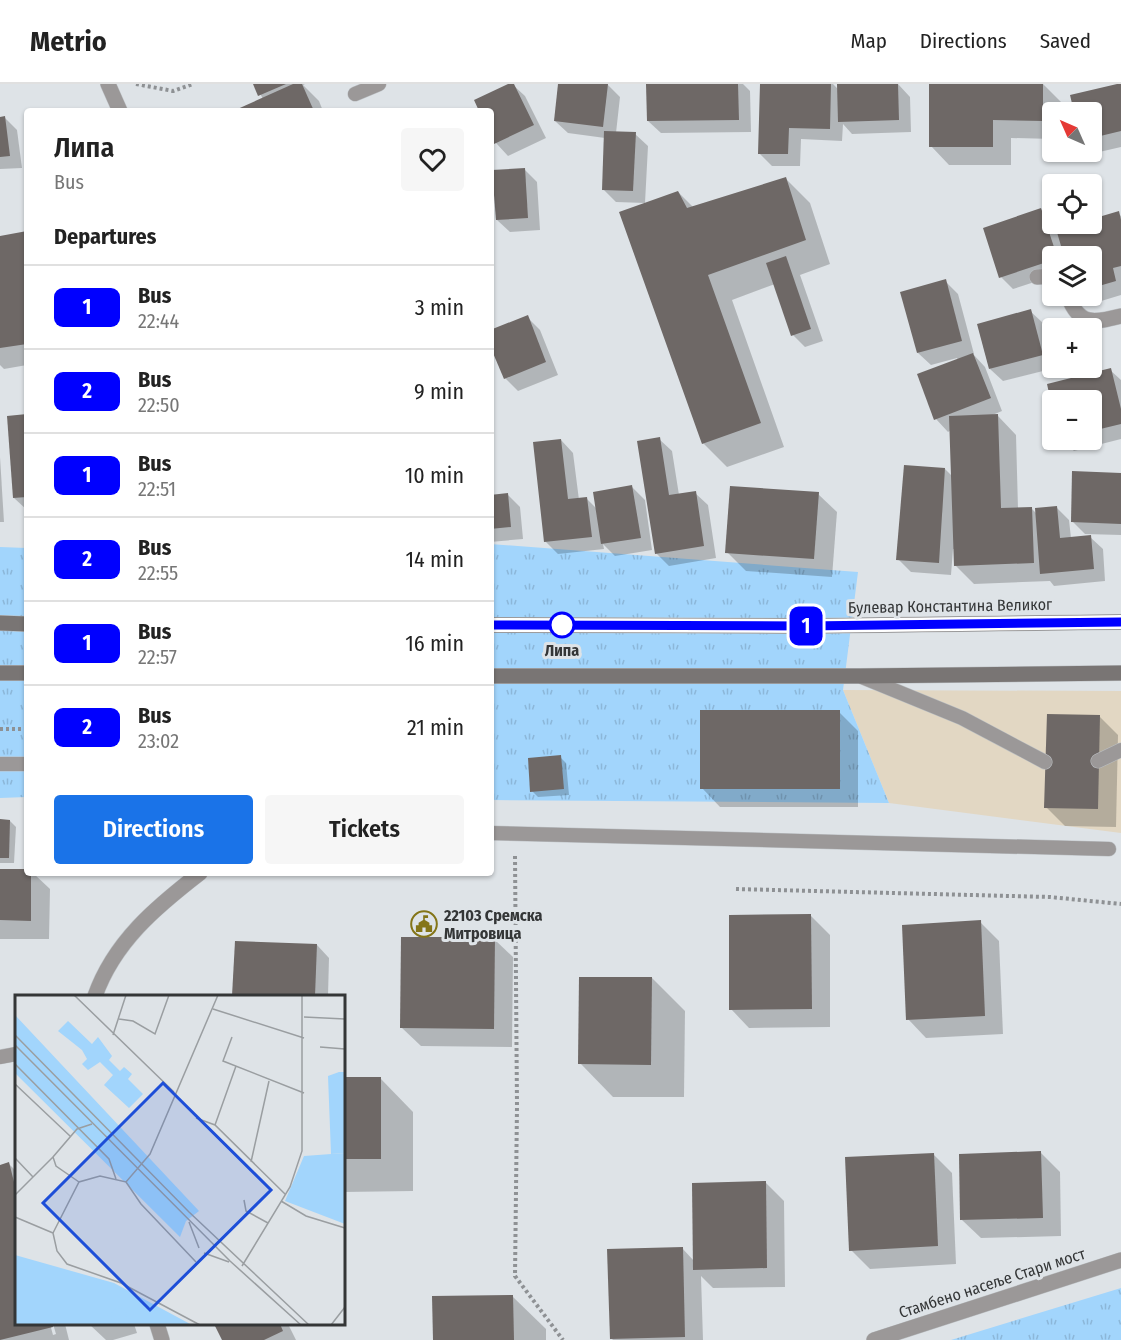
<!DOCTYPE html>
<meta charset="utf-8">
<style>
:root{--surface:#fff;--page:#f6f6f6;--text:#222;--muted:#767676;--line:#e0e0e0;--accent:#1a73e8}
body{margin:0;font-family:"Fira Sans Condensed",sans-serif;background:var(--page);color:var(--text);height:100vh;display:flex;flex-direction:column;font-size:22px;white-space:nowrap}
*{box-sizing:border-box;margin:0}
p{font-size:20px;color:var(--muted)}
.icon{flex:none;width:33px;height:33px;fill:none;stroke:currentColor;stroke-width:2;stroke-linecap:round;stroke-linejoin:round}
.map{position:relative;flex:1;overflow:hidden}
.side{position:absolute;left:24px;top:24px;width:470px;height:768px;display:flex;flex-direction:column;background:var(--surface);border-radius:6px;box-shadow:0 2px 4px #0004}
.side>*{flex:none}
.badge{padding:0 12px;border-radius:9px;font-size:21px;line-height:39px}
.needle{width:39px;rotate:315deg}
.controls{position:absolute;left:1042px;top:18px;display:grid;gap:12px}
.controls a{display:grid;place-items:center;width:60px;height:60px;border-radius:6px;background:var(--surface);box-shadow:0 2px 4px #0004;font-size:30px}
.map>.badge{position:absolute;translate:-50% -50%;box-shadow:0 0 0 3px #fff}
h2{padding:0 30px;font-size:22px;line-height:54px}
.round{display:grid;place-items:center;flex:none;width:63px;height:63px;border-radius:6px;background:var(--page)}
.summary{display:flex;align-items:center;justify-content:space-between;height:102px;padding:0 30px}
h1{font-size:28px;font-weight:600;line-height:45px}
.primary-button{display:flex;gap:12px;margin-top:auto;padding:12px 30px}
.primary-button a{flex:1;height:69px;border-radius:6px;background:var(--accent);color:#fff;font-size:24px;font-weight:600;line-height:69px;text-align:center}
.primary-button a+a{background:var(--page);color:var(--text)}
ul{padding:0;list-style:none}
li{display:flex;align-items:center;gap:18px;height:84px;padding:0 30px;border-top:2px solid var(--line)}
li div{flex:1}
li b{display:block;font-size:22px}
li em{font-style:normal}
li .badge{min-width:66px;font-weight:700;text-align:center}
header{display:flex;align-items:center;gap:36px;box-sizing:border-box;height:84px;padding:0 30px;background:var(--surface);border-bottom:2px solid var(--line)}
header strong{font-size:28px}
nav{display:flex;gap:33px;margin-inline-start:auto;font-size:21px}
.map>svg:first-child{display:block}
.commercial{fill:#e2d7c3}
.grass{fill:url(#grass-tufts)}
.shadow{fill:#0003}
.building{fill:#6e6866}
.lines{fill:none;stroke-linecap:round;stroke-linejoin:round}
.lane-casing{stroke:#bcc0c4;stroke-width:15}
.street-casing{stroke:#bcc0c4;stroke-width:16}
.secondary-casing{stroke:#bcc0c4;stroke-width:16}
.path{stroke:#8e9194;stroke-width:4;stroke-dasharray:3 3;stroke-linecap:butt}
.lane{stroke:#9b9898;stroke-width:14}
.street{stroke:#9b9898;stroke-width:15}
.secondary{stroke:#797574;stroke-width:15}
.line-casing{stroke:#fff;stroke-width:14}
.line{stroke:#00f;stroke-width:9}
.stop-dot{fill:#fff;stroke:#00f;stroke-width:3}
.labels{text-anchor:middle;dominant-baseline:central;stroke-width:6;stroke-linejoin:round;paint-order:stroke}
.street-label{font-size:16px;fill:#343637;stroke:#dee3e7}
.stop-label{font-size:16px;font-weight:bold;fill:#343637;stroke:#dee3e7}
.poi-label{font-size:16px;font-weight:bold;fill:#343637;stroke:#dee3e7;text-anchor:start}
.inset-road{fill:none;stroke:#9a9ea1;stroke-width:1.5}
.view{fill:#1d4ed8;fill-opacity:0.15;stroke:#1d4ed8;stroke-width:3}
.inset-edge{fill:none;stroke:#343637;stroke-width:3}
</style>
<header>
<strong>Metrio</strong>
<nav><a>Map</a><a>Directions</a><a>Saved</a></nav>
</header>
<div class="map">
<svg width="1121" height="1256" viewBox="0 0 1121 1256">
<defs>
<pattern id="grass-tufts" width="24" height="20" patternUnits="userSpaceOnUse" patternTransform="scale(1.5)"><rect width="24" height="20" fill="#a2d5fc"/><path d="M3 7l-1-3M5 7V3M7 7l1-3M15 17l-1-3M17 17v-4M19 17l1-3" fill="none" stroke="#8cb7d9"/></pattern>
</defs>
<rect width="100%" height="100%" fill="#dee3e7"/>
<!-- commercial -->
<path class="commercial" d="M843 606 1121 607V749L889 719Z"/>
<!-- grass -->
<g class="grass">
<path d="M490 460 858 488 843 606 889 719 491 716Z"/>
<path d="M0 463 27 464V713L0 714Z"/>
<path d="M1121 1204V1256H951Z"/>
</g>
<!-- shadow -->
<g class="shadow">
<path d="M255 0H305L303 1 319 17 323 27H236L263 15Z"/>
<path d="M512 0 525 12 546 54 508 72 496 59 490 27H480Z"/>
<path d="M560 0H607L620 13 616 49 635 50 648 62 645 119 616 118 603 105 605 54 568 49 555 37Z"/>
<path d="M648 0H743L750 7 751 48 661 49 648 37Z"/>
<path d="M762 0H833L839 6 898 0 910 13 911 48 852 50 843 40 842 57 801 55 800 82H772L759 69Z"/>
<path d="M931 0H1043L1062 19 1061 28H1053V55L1011 54V81H949L931 62Z"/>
<path d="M1121 1V63L1095 69 1092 66V28H1075L1072 13Z"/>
<path d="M0 34H5L17 46 22 84 0 85Z"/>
<path d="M524 85 537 98 540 146 510 148 497 136Z"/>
<path d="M786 95 810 119 830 180 800 191 823 257 805 263 793 251 775 200 732 216 784 363 727 383 703 359 678 108 694 124Z"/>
<path d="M1041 126 1053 138 1056 146 1080 140H1092V136L1118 129 1121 132V211L1088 221 1078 212H1092V172H1053V192L1013 205 1001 193Z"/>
<path d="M27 149V281L4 285 0 281V153Z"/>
<path d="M945 197 958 210 974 270H973L985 283 1002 327 990 332H998L1016 351 1018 425 1031 424 1037 430 1057 424 1069 436 1071 454 1090 453 1103 465 1105 497 1054 502 1050 497 974 500 955 481V465H953L951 491 911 488 898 475 945 385 953 393 951 346 948 348 936 335 958 276 957 274 931 281 918 269Z"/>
<path d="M1030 227 1043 239 1055 284 1003 297 990 285Z"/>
<path d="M527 233 540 246 558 291 518 307 505 294 490 258Z"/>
<path d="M1110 286 1121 296V355L1074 367 1063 356H1092V316H1053V320L1048 301Z"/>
<path d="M27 332V426L14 414Z"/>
<path d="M659 355 672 367 679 411 695 409 708 421 716 474 669 482 656 469Z"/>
<path d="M561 356 573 369 579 416 587 415 597 425 632 403 645 416 652 466 615 472 603 460 604 465 558 470 545 457Z"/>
<path d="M0 373 4 438H0Z"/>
<path d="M1121 390V451L1085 450 1072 437Z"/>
<path d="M818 410 837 428 832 493 746 487 727 468Z"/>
<path d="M508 411 520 423 523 455 490 458V412Z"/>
<path d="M839 628 858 647V723H720L702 704Z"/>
<path d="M1099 632 1118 651 1116 743 1065 742 1046 723Z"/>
<path d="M560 673 566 679 569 711 538 713 532 707Z"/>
<path d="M0 737H10L16 743 14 779H0Z"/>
<path d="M0 786H27V789H33L50 805 49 855H0Z"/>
<path d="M109 789H179V791L112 792Z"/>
<path d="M811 832 830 851V943L749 944 731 925Z"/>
<path d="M980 838 999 857 1003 950 926 954 908 935Z"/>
<path d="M494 855 513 873 512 963 421 962 402 944Z"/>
<path d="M236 858 317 861 329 874 328 912H234Z"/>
<path d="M652 894 685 927 684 1013H613L580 979Z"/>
<path d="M380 994 413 1028V1107L344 1108V995Z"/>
<path d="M1041 1069 1060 1088 1061 1152 981 1154 962 1136Z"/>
<path d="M933 1070 952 1089 956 1180 870 1185 851 1166Z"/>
<path d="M9 1080 16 1087V1100H13L16 1112V1240H50L53 1251 56 1250 53 1240H65L69 1256H0V1082Z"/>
<path d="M765 1098 784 1117 785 1203 713 1204 701 1192 703 1256H613L611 1254 682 1164 694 1177Z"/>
<path d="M512 1212 546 1245V1256H434Z"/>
<path d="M89 1240H134L137 1249 113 1256H106Z"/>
<path d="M215 1240H288L296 1256H224Z"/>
</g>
<!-- building -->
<g class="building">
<path d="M253 0H286L258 12Z"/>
<path d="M293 0H302L314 27H233Z"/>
<path d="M508 0H514L534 41 494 60 490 52V27H479L474 16Z"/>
<path d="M558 0H608L603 43 554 37Z"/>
<path d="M646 0H738L739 36 647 37Z"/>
<path d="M760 0H831L830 45 789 44 788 70H758Z"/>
<path d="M837 0H898L899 36 838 38Z"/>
<path d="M929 0H1043V37L993 36V63H929Z"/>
<path d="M1117 0H1121V47L1092 54V28H1074L1070 11Z"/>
<path d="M5 32 10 72 0 73V33Z"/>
<path d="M604 47 636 48 633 107 602 106Z"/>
<path d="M525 84 528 134 496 136 492 86Z"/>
<path d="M786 93 806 156 708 191 761 339 702 360 619 128 678 107 687 124Z"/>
<path d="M1041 124 1057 172H1053V176L999 194 983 144Z"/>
<path d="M1119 127 1121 136V182L1113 184 1116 197 1092 204V172H1064L1056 145 1074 140H1092V135Z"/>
<path d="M27 147V260L0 264V152Z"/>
<path d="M786 172 811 245 791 252 766 179Z"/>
<path d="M946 195 962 257 917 269 900 208Z"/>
<path d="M1031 225 1043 271 989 285 977 240Z"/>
<path d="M528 231 546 278 504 295 490 262V246Z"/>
<path d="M973 269 991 314 934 336 917 290Z"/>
<path d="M1111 284 1121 325V340L1092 347V316H1053L1052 323 1047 300Z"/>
<path d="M27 330V413L13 414 7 332Z"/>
<path d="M998 330 1001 424 1032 423 1034 479 954 482 949 332Z"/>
<path d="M660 353 669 411 696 407 704 462 655 470 637 357Z"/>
<path d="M561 355 568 415 587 413 592 453 544 458 533 358Z"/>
<path d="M904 381 945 384 939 479 896 476Z"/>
<path d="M1072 387 1121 389V440L1071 438Z"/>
<path d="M632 401 641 454 601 460 593 408Z"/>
<path d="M730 402 819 408 814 475 725 469Z"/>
<path d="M508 409 511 443 490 445V411Z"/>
<path d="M1057 422 1060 454 1091 451 1094 485 1040 490 1035 424Z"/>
<rect x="700" y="626" width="140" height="79"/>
<path d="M1047 630 1100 631 1098 725 1044 724Z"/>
<path d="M561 671 564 705 530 708 528 674Z"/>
<path d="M0 735 10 736 9 774H0Z"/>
<path d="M0 785H27V789H31V837L0 836Z"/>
<path d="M811 830 812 925 729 926V831Z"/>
<path d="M981 836 985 932 906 936 902 841Z"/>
<path d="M401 853H495L494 945 400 944Z"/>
<path d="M235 857 317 860 315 912H232Z"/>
<path d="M579 893H652L651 981 578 980Z"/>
<rect x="344" y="993" width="37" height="82"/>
<path d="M1041 1067 1043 1134 960 1136 959 1070Z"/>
<path d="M934 1069 938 1162 849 1167 845 1073Z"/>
<path d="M9 1078 16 1106V1240H52L53 1243 0 1256V1081Z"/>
<path d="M766 1097 767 1184 693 1186 692 1099Z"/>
<path d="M683 1163 685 1253 610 1255 607 1165Z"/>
<path d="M513 1211 514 1256H433L432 1212Z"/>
<path d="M214 1240H280L283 1247 264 1256H222Z"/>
</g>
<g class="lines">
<!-- lane casing -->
<g class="lane-casing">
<g id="lane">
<path d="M355 10 379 0"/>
<path d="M862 593 962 634 1045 678"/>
<path d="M1098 677 1121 666"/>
<path d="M0 680H27"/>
<path d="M490 749 1109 765"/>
<path d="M0 973 16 970"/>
</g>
</g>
<!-- street casing -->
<g class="street-casing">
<g id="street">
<path d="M108 0 120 27"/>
<path d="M1037 193 1053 192"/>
<path d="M1068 212C1079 242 1094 239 1121 232"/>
<path d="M95 912C114 858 156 823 200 789"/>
<path d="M157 1240 162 1256"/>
<path d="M874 1256 1121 1176"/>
</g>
</g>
<!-- secondary casing -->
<g class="secondary-casing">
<g id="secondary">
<path d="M0 539 27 540"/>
<path d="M490 541 806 542 1121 538"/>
<path d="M0 589H27"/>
<path d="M490 592H860L1121 589"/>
</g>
</g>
<!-- path -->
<g class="path">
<path d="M136 0 173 7 193 0"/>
<path d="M0 645H27"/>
<path d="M515 772 517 1022 515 1192 563 1256"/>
<path d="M736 805 1050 813 1121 820"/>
</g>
<!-- lane -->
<use href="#lane" class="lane"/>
<!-- street -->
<use href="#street" class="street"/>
<!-- secondary -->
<use href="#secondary" class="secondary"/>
</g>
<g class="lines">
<!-- line casing -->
<g class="line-casing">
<path id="line" d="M490 541 806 542 1121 538"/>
</g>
<!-- line -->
<use href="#line" class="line"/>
</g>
<!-- icons -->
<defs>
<g id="civic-ring" transform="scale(1.35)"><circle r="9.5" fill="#dee3e7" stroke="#847518" stroke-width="1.5"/><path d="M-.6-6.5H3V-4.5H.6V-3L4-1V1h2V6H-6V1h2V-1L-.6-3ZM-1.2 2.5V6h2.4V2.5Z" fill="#847518"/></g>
</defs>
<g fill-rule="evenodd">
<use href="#civic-ring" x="424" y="840"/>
</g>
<!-- markers -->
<circle class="stop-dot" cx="562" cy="541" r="12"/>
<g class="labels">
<!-- street labels -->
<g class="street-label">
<text transform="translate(950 522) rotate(-1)">Булевар Константина Великог</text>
<text transform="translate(992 1199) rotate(-18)">Стамбено насеље Стари мост</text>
</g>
<!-- stop labels -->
<g class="stop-label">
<text x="562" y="566">Липа</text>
</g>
<!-- poi labels -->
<g class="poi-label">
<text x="444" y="831">22103 Сремска<tspan x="444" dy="18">Митровица</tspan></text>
</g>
</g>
<!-- overview -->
<g transform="translate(15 911)">
<rect width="330" height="330" fill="#dee3e7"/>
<path d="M0 20 184 216 171 226 165 242 0 78ZM0 260 99 288 177 330H0Z" fill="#a2d5fc"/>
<path d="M330 158V229L270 206 289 161Z" fill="#a2d5fc"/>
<path d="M324 77H330V158L316 159 313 81ZM96 321a8 8 0 1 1 16 0a8 8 0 1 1-16 0Z" fill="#a2d5fc"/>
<path d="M53 26 77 49 83 42 97 61 94 65 105 76 109 72 117 79 113 84 128 99 114 113 89 90 98 80 85 67 73 75 67 69 72 64 67 55 43 36Z" fill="#a2d5fc"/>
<path class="inset-road" d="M59 0 159 97M198 14 289 43M289 22 330 24M104 24 118 26 140 39 154 0M0 40 174 217 294 330M98 40 111 0M217 42 208 66 289 98M0 50 215 266 286 330M305 52 330 54M0 69 94 164 101 184M0 89 55 141M181 123 200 130 270 199M200 130 221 71M0 163 18 182M236 167 254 86M64 187 41 171 38 162 62 134 77 129M111 187 126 209 181 267M0 200 38 162M229 205 231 216 253 228M266 206 291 221 330 233M0 222 38 238M174 227 184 253M189 258 214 267M227 271 275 192 287 156V0M185 330 106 288 52 269 42 256 38 238 64 187 85 181 111 187 135 159 203 0M316 330 330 312"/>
<path class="view" d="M148 88 256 195 135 315 28 208Z"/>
<rect width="330" height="330" class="inset-edge"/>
</g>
</svg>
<div class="controls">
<a><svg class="needle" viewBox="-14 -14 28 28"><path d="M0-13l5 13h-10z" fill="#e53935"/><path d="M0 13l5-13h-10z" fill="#767676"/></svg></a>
<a><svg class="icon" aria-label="locate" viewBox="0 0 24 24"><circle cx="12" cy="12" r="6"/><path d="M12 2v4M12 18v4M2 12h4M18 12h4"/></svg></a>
<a><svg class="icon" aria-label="layers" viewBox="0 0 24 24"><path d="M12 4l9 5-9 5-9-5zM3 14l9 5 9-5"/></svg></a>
<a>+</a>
<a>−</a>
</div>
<b class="badge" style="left:806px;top:542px;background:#00f;color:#fff">1</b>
<section class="side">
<div class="summary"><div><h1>Липа</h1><p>Bus</p></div><a class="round"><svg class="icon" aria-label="heart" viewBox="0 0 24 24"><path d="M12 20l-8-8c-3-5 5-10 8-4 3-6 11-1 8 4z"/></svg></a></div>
<h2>Departures</h2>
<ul>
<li><span class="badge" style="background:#00f;color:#fff">1</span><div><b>Bus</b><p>22:44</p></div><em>3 min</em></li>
<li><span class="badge" style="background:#00f;color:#fff">2</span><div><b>Bus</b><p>22:50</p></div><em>9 min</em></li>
<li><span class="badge" style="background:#00f;color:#fff">1</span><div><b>Bus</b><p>22:51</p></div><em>10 min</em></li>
<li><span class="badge" style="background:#00f;color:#fff">2</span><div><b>Bus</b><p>22:55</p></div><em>14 min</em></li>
<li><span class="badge" style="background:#00f;color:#fff">1</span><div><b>Bus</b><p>22:57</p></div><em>16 min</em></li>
<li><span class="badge" style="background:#00f;color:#fff">2</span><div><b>Bus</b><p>23:02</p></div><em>21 min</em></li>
</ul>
<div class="primary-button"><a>Directions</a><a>Tickets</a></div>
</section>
</div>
